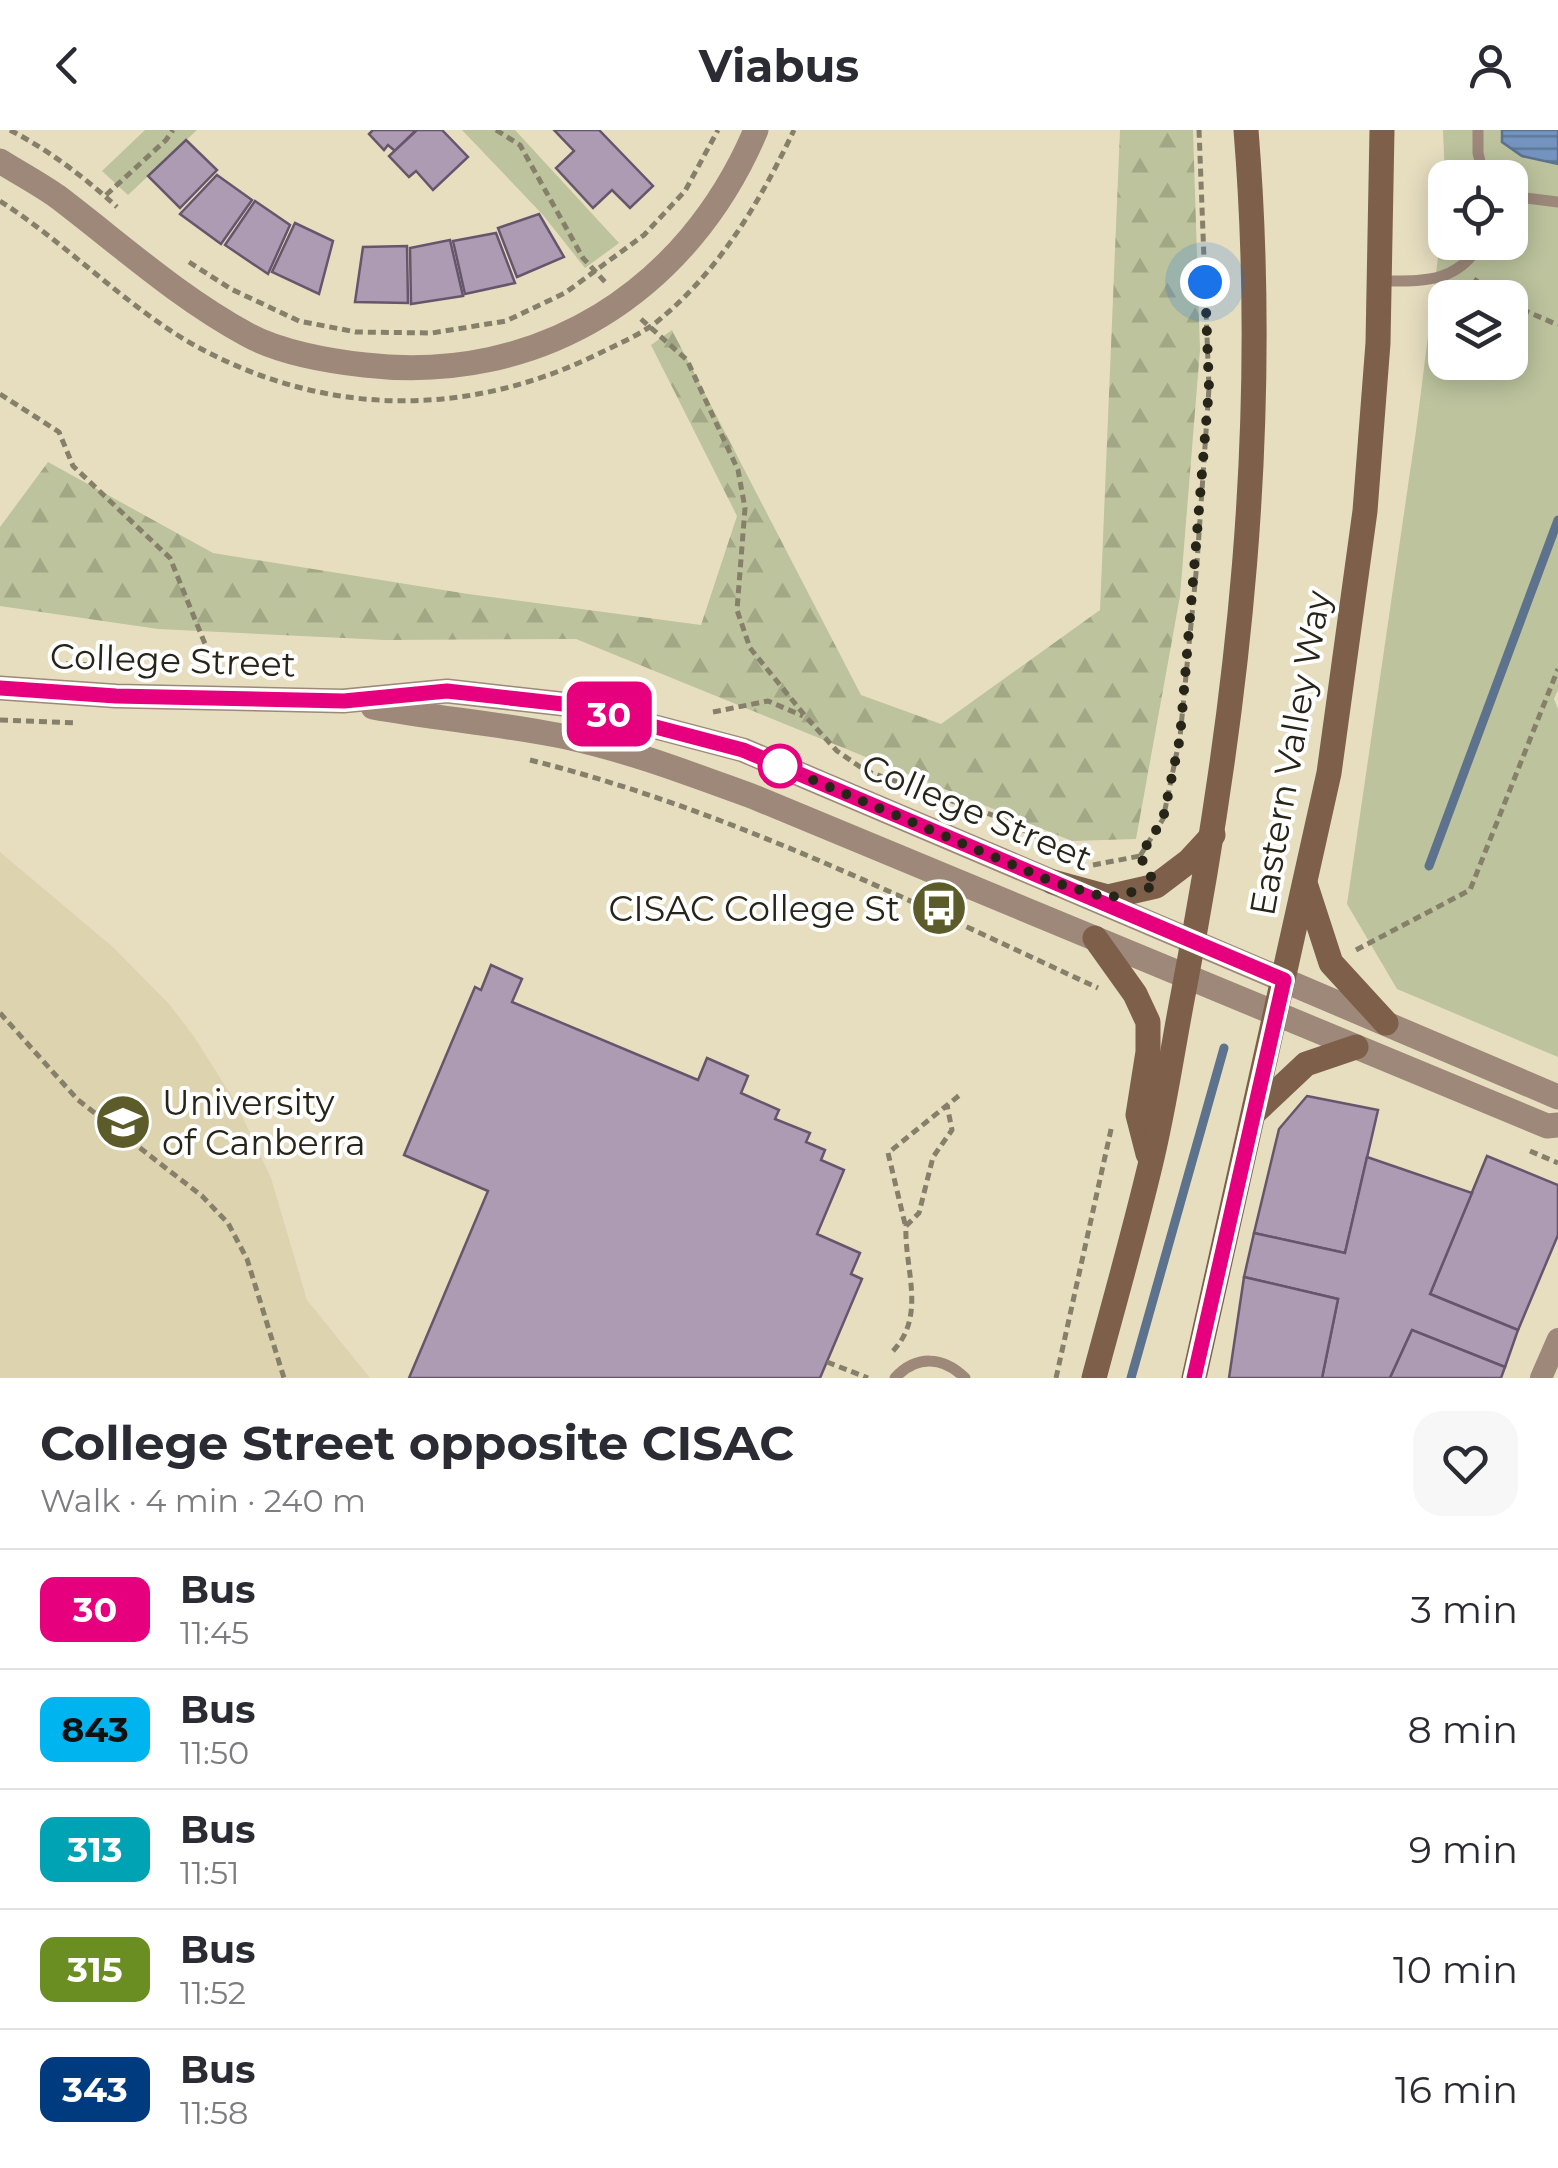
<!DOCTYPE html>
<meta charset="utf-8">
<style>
:root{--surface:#fff;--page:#f7f7f7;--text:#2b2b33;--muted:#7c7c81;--line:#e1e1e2}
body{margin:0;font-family:Montserrat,sans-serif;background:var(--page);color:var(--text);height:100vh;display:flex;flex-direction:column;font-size:38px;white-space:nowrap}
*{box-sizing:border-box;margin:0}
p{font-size:32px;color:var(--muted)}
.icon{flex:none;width:55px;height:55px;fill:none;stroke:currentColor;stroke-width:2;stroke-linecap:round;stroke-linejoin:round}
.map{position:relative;height:1248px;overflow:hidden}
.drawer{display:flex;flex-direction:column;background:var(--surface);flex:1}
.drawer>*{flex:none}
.badge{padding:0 20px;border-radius:15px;font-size:35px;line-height:65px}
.tools{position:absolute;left:1428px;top:30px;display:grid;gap:20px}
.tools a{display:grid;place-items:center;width:100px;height:100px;border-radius:20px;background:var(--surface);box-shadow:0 5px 25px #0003;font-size:50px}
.you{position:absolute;width:50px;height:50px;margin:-25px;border:8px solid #fff;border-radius:50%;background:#1a73e8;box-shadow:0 0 0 15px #1a73e833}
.map>.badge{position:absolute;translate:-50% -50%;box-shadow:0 0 0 5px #fff}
.round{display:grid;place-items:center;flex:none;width:105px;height:105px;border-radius:30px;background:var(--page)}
.headline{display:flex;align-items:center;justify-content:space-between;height:170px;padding:0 40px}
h1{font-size:48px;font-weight:700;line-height:75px}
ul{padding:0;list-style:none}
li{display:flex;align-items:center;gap:30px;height:120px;padding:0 40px;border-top:2px solid var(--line)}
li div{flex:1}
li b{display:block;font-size:38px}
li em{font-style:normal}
li .badge{min-width:110px;font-weight:700;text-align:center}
header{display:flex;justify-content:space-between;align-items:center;height:130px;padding:0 40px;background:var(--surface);font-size:45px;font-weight:700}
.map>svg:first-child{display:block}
.built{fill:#ded3af}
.green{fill:#bcc39d;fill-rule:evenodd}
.forest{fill:url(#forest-firs)}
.water{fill:url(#water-rules);stroke:#5d728d;stroke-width:2.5}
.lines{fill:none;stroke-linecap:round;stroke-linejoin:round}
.stream{stroke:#5d728d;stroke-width:9}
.building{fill:#ad9ab3;stroke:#66566c;stroke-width:2.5}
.path{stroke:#86806b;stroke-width:5;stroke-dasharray:8 5;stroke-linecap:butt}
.service{stroke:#9d887a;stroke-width:11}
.minor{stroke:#9d887a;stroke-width:22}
.tertiary{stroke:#9d887a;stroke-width:25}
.secondary{stroke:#7d5f4a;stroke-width:25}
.line-casing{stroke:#fff;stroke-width:22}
.line{stroke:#e6007e;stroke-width:15}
.walk{stroke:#272418;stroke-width:10;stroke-dasharray:0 18}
.stop-dot{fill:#fff;stroke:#e6007e;stroke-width:5}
.labels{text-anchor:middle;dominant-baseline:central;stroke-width:8;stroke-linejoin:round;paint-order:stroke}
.street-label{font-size:35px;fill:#272418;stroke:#fff}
.poi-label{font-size:35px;fill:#272418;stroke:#fff;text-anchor:end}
</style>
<header><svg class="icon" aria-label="back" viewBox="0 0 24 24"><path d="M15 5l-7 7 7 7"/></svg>Viabus<svg class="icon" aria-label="person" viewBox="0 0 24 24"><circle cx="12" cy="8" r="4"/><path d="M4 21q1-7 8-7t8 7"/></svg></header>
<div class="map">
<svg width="1558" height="1248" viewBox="0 0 1558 1248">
<defs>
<pattern id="forest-firs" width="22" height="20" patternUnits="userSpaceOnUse" patternTransform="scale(2.5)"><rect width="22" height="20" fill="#bcc39d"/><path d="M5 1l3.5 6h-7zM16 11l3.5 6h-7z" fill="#a2a786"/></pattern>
<pattern id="water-rules" width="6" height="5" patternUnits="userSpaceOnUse" patternTransform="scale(2.5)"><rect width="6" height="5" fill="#7494bf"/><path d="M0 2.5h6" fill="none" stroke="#5f799a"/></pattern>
</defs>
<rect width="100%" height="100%" fill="#e7dec0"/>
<!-- built -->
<path class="built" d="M0 722 114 818 169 874 193 905 236 973 271 1048 307 1170 370 1248H0Z"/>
<!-- green -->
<g class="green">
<path d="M145 0H197L128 65 102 41Z"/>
<path d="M462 0H515L619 113 585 138 543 85Z"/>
<path d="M1443 0H1558V560L1554 569 1558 579V927L1397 859 1347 774 1416 301 1445 72V112H1510V48L1445 49ZM1445 168H1510V232H1445Z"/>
</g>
<!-- forest -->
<path class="forest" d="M1120 0H1193L1200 220 1180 466 1136 709 1072 711 576 509 385 510 158 499 0 476V397L48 332 213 423 468 464 701 495 737 386 651 215 672 200 861 565 941 594 1100 480Z"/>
<!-- water -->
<path class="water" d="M1502 0H1558V34L1522 26 1502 12Z"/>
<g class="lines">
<!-- stream -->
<g class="stream">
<path d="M1429 736 1558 390"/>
<path d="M1131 1248 1224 918"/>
</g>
</g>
<!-- building -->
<g class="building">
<path d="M373 0H416L395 21 388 15 384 20 369 4Z"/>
<path d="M417 0H442L468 27 433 60 416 41 409 47 389 26Z"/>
<path d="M554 0H599L653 56 630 78 612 60 593 78 556 38 574 21Z"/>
<path d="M186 10 217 40 180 78 148 46Z"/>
<path d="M217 45 252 70 221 114 180 84Z"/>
<path d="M255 71 290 95 268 144 225 115Z"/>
<path d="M539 84 564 127 517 147 498 98Z"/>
<path d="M295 93 333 111 319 164 272 142Z"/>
<path d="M496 103 515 153 465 164 453 111Z"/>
<path d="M450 110 463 166 411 174 410 118Z"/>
<path d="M407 116 408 173 355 172 363 117Z"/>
<path d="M491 835 522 849 512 872 698 950 707 928 748 946 741 963 779 980 775 989 810 1003 806 1012 825 1020 821 1030 844 1040 817 1104 860 1123 851 1144 862 1149 820 1248H409L488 1061 404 1025 475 857 481 860Z"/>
<path d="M1307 966 1378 980 1345 1123 1254 1103 1279 999Z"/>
<path d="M1487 1026 1558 1055V1105L1518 1200 1430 1164Z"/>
<path d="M1367 1027 1472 1063 1430 1164 1518 1200 1505 1237 1412 1200 1390 1248H1322L1338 1169 1244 1147 1254 1103 1345 1123Z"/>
<path d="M1244 1147 1338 1169 1322 1248H1229Z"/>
<path d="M1412 1200 1505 1237 1501 1248H1390Z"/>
</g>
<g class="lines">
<!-- path -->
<g class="path">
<path d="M10 0C50 21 84 47 117 77"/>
<path d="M496 0 520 15 583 128 606 153"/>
<path d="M106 65 166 10 173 0"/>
<path d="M0 71C67 114 127 177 194 215 324 287 467 289 600 223 620 213 642 204 659 190 720 140 761 70 794 0"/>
<path d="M189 132 231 159 299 191 356 202 432 203 506 191 565 163 644 105 685 61 718 0"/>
<path d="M1474 149 1500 168"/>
<path d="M1510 174 1558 195"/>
<path d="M641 189 687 230 738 340 745 378 737 480 750 518 806 587 837 621 866 641 998 687 1083 730"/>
<path d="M0 264 59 302 73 336 170 428 216 541"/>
<path d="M53 533 92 535"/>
<path d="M713 582 768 571 803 586"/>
<path d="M0 590 77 593"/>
<path d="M530 630C727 679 914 773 1098 858"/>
<path d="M1140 726 1163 689 1180 607 1197 433 1209 258 1199 0"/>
<path d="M1093 735 1140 726 1143 732"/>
<path d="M1356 820 1470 760 1558 539"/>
<path d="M0 883 78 970 202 1066 228 1093 247 1129 284 1248"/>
<path d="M1530 1021 1558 1033"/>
<path d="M905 1094 888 1023 961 964"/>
<path d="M893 1221C927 1185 904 1138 906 1096L919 1083 933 1027 952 1000 947 975"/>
<path d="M827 1232 868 1248"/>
<path d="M1056 1248 1112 995"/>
</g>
<!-- service -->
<g class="service">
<path d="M1478 0V23L1484 48"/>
<path d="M1510 66 1558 72"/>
<path d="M1380 151C1425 151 1456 154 1482 112"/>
<path d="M895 1248C916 1225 943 1226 965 1248"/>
</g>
<!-- minor -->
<path class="minor" d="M1541 1248 1558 1209"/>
<!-- tertiary -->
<g class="tertiary">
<path d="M0 31C19 43 40 54 58 67 121 115 178 167 248 205 279 222 329 231 365 235 540 255 688 161 756 0"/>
<path d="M0 558 116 566 343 571 447 561 572 575 743 620 1558 967"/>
<path d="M373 577C438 589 506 594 571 608 634 622 693 645 754 667L1547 996 1558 995"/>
</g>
<!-- secondary -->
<g class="secondary">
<path d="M1053 752 1108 767 1156 756 1189 731 1213 705"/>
<path d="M1305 753 1331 833 1386 893"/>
<path d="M1095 808 1135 864 1148 892V922L1138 985 1148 1024"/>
<path d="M1255 982 1306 934 1356 917"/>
<path d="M1094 1248C1113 1177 1133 1107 1150 1036 1164 980 1172 922 1183 865 1239 575 1270 295 1246 0"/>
<path d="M1194 1248 1329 643 1365 381 1378 213 1382 0"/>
</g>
</g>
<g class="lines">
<!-- line casing -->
<g class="line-casing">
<path id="line" d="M0 558 116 566 344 571 447 561 572 575 743 620 1284 850 1194 1248"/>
</g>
<!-- line -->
<use href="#line" class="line"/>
<!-- walk -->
<path class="walk" d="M780 636 1053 752 1108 768 1156 756 1140 726 1163 689 1180 608 1209 258 1205 152"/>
</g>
<!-- icons -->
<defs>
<g id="bus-disc" transform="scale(2.875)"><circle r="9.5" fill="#5c5c2a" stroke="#fff"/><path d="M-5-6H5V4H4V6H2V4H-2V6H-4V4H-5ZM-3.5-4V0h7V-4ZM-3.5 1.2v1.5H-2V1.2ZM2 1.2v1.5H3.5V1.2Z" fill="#fff"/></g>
<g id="university-disc" transform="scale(2.875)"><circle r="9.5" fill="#5c5c2a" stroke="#fff"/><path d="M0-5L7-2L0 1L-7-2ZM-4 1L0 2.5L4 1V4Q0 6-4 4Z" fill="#fff"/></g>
</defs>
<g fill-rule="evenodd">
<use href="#bus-disc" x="939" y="778"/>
<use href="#university-disc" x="123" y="992"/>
</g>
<!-- markers -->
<circle class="stop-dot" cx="780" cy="636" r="20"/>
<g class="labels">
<!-- street labels -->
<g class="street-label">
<text transform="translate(173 530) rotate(2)">College Street</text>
<text transform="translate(1290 623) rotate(-80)">Eastern Valley Way</text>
<text transform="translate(977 682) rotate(23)">College Street</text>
</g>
<!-- poi labels -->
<g class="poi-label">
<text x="900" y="778">CISAC College St</text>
<text x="162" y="972" text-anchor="start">University<tspan x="162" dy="40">of Canberra</tspan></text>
</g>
</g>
</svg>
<div class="tools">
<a><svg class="icon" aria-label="locate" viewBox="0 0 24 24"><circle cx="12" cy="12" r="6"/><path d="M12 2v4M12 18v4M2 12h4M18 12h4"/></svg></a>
<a><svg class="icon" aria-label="layers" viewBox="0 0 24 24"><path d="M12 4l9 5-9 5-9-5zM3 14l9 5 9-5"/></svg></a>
</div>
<div class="you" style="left:1205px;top:152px"></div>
<b class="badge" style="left:609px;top:584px;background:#e6007e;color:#fff">30</b>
</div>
<section class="drawer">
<div class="headline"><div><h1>College Street opposite CISAC</h1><p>Walk · 4 min · 240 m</p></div><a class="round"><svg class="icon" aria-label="heart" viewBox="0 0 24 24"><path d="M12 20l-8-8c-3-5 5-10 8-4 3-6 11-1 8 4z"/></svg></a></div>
<ul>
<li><span class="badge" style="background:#e6007e;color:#fff">30</span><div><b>Bus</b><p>11:45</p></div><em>3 min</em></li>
<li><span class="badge" style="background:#00b5ef;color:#111">843</span><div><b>Bus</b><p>11:50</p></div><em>8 min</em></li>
<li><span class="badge" style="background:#00a3b4;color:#fff">313</span><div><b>Bus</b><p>11:51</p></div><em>9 min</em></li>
<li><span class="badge" style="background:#6b8e23;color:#fff">315</span><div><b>Bus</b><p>11:52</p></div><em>10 min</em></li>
<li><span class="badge" style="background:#003b80;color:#fff">343</span><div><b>Bus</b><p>11:58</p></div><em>16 min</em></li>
</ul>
</section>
